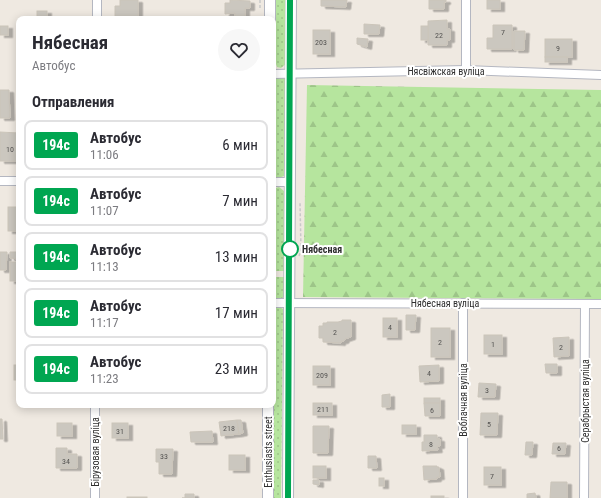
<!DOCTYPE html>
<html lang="ru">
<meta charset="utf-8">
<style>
:root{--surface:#fff;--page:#f7f7f7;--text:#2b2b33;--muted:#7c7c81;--line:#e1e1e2}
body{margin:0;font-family:"Roboto Condensed",sans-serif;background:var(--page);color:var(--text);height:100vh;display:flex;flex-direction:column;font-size:15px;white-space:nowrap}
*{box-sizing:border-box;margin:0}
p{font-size:13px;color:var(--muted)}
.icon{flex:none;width:22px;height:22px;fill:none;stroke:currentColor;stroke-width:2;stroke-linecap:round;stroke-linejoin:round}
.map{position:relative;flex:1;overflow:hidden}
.side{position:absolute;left:16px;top:16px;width:260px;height:392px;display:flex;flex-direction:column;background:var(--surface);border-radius:8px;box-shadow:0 2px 10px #0003}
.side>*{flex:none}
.badge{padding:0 8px;border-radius:3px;font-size:14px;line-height:26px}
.map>.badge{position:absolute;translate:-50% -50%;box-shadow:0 0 0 2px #fff}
h2{padding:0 16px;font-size:15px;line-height:36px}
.round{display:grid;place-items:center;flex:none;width:42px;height:42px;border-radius:21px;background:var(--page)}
.summary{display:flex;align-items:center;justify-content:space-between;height:68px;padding:0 16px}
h1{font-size:19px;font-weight:700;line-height:30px}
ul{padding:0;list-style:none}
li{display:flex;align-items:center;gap:12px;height:50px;margin:0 8px 6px;padding:0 8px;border:2px solid var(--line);border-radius:8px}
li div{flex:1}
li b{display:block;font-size:15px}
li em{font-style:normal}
li .badge{min-width:44px;font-weight:700;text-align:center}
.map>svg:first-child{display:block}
.grass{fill:url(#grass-dots)}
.forest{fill:url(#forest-firs)}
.building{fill:#cbc7bf;stroke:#cbc5ba;filter:url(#shadow)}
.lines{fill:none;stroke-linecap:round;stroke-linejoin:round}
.minor-casing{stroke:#b4b7c1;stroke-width:10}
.tertiary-casing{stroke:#b4b7c1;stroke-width:12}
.path{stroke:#c9c9c9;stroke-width:1.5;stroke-dasharray:3 2;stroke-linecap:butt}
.minor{stroke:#fff;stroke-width:8}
.tertiary{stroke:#fff;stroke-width:10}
.line-casing{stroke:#fff;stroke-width:9}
.line{stroke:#00a651;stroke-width:6}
.stop-dot{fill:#fff;stroke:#00a651;stroke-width:2}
.labels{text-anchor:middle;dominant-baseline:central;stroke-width:4;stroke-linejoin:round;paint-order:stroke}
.number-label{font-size:8px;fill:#555452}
.street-label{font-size:10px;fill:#2e2e2e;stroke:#fff}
.stop-label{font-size:10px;font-weight:bold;fill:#2e2e2e;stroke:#fff;text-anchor:start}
</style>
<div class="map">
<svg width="601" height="498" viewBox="0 0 601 498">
<defs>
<pattern id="grass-dots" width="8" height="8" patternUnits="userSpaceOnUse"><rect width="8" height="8" fill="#b6e59e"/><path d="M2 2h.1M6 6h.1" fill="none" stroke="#9dc588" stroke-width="1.8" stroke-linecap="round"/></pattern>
<pattern id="forest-firs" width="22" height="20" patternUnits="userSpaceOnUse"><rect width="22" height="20" fill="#b6e59e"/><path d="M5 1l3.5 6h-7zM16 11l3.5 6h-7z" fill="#9dc588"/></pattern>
<filter id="shadow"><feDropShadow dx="4.5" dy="2.5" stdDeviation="0" flood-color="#0004"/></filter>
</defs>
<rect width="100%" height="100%" fill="#efe9e1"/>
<!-- grass -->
<g class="grass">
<path d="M276 0H286V64L281 68 277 67 276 64Z"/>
<path d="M277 77H283L285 79 284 176 279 178 274 176V79Z"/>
<path d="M279 187 284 191V271H274V191L276 188Z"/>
<path d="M273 277H284V297C280 299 277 299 273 297Z"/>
<path d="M276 307H280L283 309 281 498H273L274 310Z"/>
</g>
<!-- forest -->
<path class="forest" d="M307 85 601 90V299L303 297Z"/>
<!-- building -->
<g class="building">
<path d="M120 0H138V19H115V6H120Z"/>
<path d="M230 0 250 1V8H245V18H235V13L225 14V3H230Z"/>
<path d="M321 0H347L346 7 321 6Z"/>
<path d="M429 0H446V2H444V9H429Z"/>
<rect x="487" y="0" width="13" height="9"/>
<rect x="37" y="11" width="10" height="8"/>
<path d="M447 20V29H450V40H447V45H428V21Z"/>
<path d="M364 24 380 25 379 34H364Z"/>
<path d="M493 25H512V49H487V38H493Z"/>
<rect x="0" y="26" width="8" height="9"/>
<rect x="421" y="26" width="7" height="14"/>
<rect x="313" y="30" width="17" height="24"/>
<path d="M514 31H525L524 50H514Z"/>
<path d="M357 38 368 39 367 47 357 44Z"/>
<rect x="545" y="39" width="27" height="18"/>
<rect x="545" y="57" width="22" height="5"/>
<path d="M0 90H9L10 118H0Z"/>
<path d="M0 132 19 133V161H0Z"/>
<rect x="8" y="207" width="11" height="24"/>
<path d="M0 252H7L6 270H0Z"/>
<path d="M10 252H19V259L10 258Z"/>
<rect x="10" y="262" width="9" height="19"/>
<path d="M406 315H416L415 330H406Z"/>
<rect x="383" y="318" width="14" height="19"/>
<path d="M342 320H351V337L345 339 344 341H341V343L323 342V338H319V326H323V323H327V322H338L342 321Z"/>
<rect x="431" y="328" width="19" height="29"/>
<rect x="484" y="335" width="18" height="19"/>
<path d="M569 337V356L554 357 553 338Z"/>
<path d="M545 364H557V373H546Z"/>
<rect x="14" y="365" width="5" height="15"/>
<path d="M439 365V381L420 382 419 366Z"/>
<rect x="313" y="366" width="17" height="19"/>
<path d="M479 383 496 384 495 397H478Z"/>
<path d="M390 394V407H382V395Z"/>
<rect x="424" y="398" width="16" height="5"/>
<rect x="313" y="403" width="19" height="12"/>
<path d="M424 403H440V416H425Z"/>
<path d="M481 413H498L497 435H480Z"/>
<path d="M0 419H2L3 439H0Z"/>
<path d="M237 420 239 434 221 436 219 422Z"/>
<path d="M237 420H241L243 433 239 434Z"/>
<rect x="57" y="423" width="15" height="13"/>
<rect x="112" y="423" width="16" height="15"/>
<rect x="402" y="425" width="14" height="9"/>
<path d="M313 426H329L328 453H313Z"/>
<path d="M212 431 213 442H191L190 432Z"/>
<path d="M424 435H437V439H440V446H437L438 450 422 451V442H424Z"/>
<path d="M526 442H533L532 455H525Z"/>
<path d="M553 443H566L565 454H552Z"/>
<path d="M56 448H67V454H77V468H56Z"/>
<path d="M156 449H173L172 474H159V462H156Z"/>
<rect x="229" y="455" width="16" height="15"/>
<path d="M368 456H376L377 468H368Z"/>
<rect x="313" y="466" width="13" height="12"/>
<path d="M423 466H437V467H439L440 477H437V479L424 480Z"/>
<rect x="484" y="467" width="17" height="18"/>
<rect x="379" y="478" width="5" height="8"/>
<path d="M313 480H319V485L313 484Z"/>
<path d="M551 482H567V498H550Z"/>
<path d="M535 493 536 498H527V494Z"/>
<path d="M185 494H194V498H182H185Z"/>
<rect x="431" y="496" width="13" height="2"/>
<rect x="127" y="497" width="20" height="1"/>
</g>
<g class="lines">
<!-- minor casing -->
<g class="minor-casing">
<g id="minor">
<path d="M97 19V0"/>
<path d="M466 70V0"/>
<path d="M273 74 466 70 601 75"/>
<path d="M0 181H19"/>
<path d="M273 182H290"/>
<path d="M273 303 601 304"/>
<path d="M95 498V405"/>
<path d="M463 498V303"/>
<path d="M584 498 585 304"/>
</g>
</g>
<!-- tertiary casing -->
<g class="tertiary-casing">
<g id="tertiary">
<path d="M270 19V0"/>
<path d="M268 498V405"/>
<path d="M288 498 291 0"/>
</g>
</g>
<!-- path -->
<g class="path">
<path d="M260 0V8"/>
<path d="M299 256 301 250 300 202"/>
</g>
<!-- minor -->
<use href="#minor" class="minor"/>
<!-- tertiary -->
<use href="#tertiary" class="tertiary"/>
</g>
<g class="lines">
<!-- line casing -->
<g class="line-casing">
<path id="line" d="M288 498 290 0"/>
</g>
<!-- line -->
<use href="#line" class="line"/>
</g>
<!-- markers -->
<circle class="stop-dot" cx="290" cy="249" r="8"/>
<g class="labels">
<!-- number labels -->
<g class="number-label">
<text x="503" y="32">7</text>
<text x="439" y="35">22</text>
<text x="321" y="42">203</text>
<text x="558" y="48">9</text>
<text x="10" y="149">10</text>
<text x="390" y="327">4</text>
<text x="335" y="332">2</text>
<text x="440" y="342">2</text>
<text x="493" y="344">1</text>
<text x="561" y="347">2</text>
<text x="429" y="373">4</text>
<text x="322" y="375">209</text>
<text x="487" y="390">3</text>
<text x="323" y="409">211</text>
<text x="432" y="410">6</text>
<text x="489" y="424">5</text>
<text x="229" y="428">218</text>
<text x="120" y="431">31</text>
<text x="431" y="444">8</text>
<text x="559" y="448">6</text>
<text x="164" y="456">33</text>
<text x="66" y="461">34</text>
<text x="492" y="476">7</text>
</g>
<!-- street labels -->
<g class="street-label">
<text x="446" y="71">Нясвіжская вуліца</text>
<text x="445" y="303">Нябесная вуліца</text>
<text transform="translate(463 400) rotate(-90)">Воблачная вуліца</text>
<text transform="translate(585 401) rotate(-90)">Серабрыстая вуліца</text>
<text transform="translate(95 452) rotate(-90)">Бірузовая вуліца</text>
<text transform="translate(268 452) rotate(-90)">Enthusiasts street</text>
</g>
<!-- stop labels -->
<g class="stop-label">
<text x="302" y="249">Нябесная</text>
</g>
</g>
</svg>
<section class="side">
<div class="summary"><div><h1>Нябесная</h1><p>Автобус</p></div><a class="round"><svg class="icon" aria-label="heart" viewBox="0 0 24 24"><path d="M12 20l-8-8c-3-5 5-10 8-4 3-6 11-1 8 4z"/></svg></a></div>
<h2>Отправления</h2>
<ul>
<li><span class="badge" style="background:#00a651;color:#fff">194с</span><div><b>Автобус</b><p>11:06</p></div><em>6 мин</em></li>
<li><span class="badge" style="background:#00a651;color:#fff">194с</span><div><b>Автобус</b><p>11:07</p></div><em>7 мин</em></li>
<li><span class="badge" style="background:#00a651;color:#fff">194с</span><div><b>Автобус</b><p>11:13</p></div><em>13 мин</em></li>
<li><span class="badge" style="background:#00a651;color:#fff">194с</span><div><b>Автобус</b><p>11:17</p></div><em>17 мин</em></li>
<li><span class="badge" style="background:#00a651;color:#fff">194с</span><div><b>Автобус</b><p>11:23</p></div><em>23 мин</em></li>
</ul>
</section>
</div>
